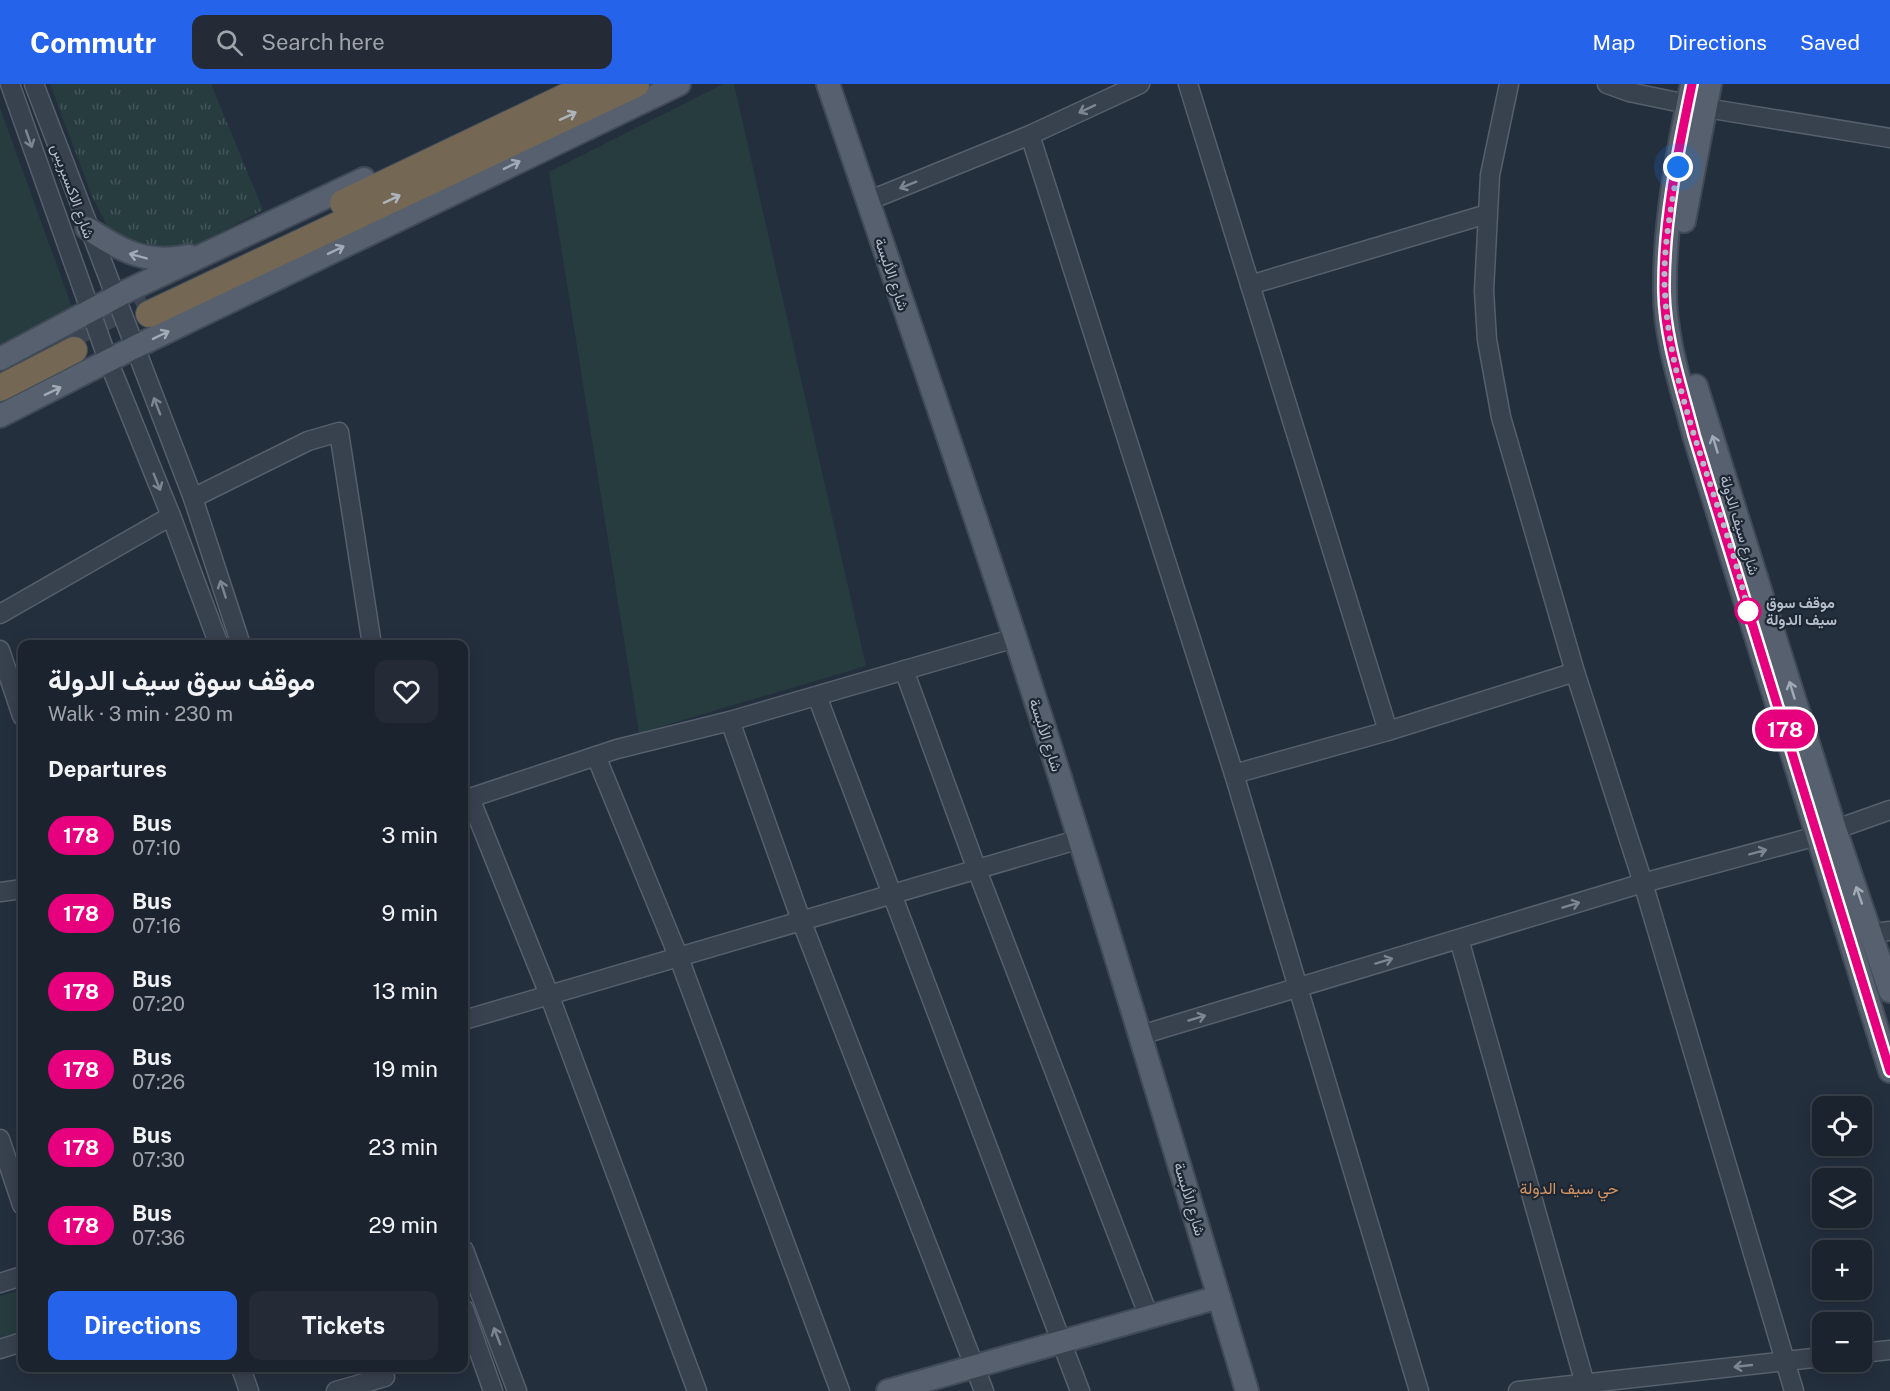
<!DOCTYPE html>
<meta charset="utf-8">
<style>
:root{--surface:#1b232e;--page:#242b36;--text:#f1f3f6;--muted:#a0a4aa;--line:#39404a;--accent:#2563eb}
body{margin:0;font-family:"Public Sans",Vazirmatn,sans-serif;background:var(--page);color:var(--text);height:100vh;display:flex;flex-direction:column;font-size:22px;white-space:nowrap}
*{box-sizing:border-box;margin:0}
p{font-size:20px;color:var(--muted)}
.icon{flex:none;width:33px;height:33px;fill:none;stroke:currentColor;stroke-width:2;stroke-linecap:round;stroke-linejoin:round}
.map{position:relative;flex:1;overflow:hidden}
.details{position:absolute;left:18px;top:556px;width:450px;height:732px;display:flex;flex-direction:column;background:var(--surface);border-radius:12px;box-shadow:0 3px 15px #0003,0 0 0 2px var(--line)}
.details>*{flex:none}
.badge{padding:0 12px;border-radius:20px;font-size:21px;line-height:39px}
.tools{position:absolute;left:1812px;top:1012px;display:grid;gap:12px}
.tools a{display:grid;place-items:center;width:60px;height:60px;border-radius:12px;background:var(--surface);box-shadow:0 3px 15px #0003,0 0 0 2px var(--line);font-size:30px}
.you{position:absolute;width:30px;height:30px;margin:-15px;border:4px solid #fff;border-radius:50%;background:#1a73e8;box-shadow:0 0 0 9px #1a73e833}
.map>.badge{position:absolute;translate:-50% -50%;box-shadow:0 0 0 3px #fff}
h2{padding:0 30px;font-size:22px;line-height:54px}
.round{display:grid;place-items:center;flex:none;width:63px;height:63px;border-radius:12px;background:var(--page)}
.summary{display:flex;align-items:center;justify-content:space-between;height:102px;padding:0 30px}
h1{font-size:28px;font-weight:700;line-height:45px}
.primary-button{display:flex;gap:12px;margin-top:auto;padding:12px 30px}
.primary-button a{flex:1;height:69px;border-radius:12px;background:var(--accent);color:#fff;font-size:24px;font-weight:700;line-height:69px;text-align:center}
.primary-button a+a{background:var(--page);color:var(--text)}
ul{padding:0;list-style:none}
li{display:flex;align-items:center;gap:18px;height:78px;padding:0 30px}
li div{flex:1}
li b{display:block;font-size:22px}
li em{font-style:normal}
li .badge{min-width:66px;font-weight:700;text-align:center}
header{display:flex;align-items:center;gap:36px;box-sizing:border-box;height:84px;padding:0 30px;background:var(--accent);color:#fff}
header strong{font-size:28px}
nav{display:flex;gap:33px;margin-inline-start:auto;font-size:21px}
.search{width:420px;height:54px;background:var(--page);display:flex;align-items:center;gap:15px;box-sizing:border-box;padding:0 21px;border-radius:12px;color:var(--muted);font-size:22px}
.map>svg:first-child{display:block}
.grass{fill:url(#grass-tufts)}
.park{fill:#263c3f}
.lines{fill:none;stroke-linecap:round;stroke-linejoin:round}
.highway-tunnel{stroke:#3a4453;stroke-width:26;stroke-dasharray:26 13;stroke-linecap:butt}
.minor-casing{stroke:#565f6c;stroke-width:21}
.major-casing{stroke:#414a57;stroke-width:26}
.highway-casing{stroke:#434c59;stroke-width:28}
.minor{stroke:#38414e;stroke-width:18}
.major{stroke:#56606e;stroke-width:22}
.highway{stroke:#746855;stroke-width:26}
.oneway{stroke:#7c8592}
.oneway2{stroke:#aeb4bd}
.oneway3{stroke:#a1aab7}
.line-casing{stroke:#fff;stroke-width:14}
.line{stroke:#e6007e;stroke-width:9}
.walk{stroke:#b4bcc9;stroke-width:6;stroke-dasharray:0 10.8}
.stop-dot{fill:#fff;stroke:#e6007e;stroke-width:3}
.labels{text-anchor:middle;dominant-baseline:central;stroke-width:4.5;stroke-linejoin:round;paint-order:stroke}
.street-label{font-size:15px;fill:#b4bcc9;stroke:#1d2633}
.stop-label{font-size:15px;font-weight:bold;fill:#b4bcc9;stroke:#1d2633;text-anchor:start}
.neighbourhood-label{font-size:16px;fill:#d59563;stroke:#1d2633}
</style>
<header>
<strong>Commutr</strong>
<div class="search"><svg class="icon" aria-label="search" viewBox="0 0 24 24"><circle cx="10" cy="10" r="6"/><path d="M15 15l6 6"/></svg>Search here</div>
<nav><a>Map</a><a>Directions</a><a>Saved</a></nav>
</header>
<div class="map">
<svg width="1890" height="1307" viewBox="0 0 1890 1307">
<defs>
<pattern id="grass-tufts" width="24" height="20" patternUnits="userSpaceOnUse" patternTransform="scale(1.5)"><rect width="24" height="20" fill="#263c3f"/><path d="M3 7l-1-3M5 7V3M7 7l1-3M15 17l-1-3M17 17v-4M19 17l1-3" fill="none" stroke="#435659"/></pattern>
</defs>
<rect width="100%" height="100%" fill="#242f3e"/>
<!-- grass -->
<path class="grass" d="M50 0H211L263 126 196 161 166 169 137 161 109 146 92 112Z"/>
<!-- park -->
<g class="park">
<path d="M723 0H734L866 582 639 649 549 88Z"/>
<path d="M0 24 72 223 0 261Z"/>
<path d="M22 1206V1247L0 1254V1212Z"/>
</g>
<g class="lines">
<!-- highway-tunnel -->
<path class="highway-tunnel" d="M65 254 145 213"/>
<!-- minor casing -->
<g class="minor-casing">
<g id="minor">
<path d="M10 0 108 276 171 432 219 561"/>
<path d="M34 0 193 414 241 561"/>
<path d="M1188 0 1388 647"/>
<path d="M1509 0 1490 91 1484 207 1487 256 1501 333 1575 588 1643 799 1794 1307"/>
<path d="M1607 0 1629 8 1687 20"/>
<path d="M1706 24 1890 54"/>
<path d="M1030 51 1234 690 1419 1307"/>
<path d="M868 117 1030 51 1140 0"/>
<path d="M1250 201 1487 130"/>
<path d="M193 414 308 357 339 348 372 561"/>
<path d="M0 530 171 432"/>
<path d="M0 566 22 632"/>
<path d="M904 586 977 786 1149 1233"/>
<path d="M817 612 1080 1307"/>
<path d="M730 637 801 836 984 1307"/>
<path d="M596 672 679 874 840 1307"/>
<path d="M1234 690 1388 647 1575 588"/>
<path d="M470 714 550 913 697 1307"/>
<path d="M464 716 617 665 730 637 1015 554"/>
<path d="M0 808 22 805"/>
<path d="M1872 849 1890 847"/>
<path d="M1459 855 1587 1307"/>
<path d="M464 936 1080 755"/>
<path d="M1141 951 1643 799 1817 752 1890 726"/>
<path d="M0 1055 22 1121"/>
<path d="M464 1166 517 1307"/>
<path d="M0 1199 22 1192"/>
<path d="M464 1225 493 1307"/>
<path d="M0 1265 22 1258"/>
<path d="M1862 1269 1890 1266"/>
<path d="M241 1284 249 1307"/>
<path d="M336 1307 385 1293"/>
<path d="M1518 1307 1822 1273"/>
</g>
</g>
<!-- major casing -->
<g class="major-casing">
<g id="major">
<path d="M828 0C891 185 955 370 1016 556 1097 805 1172 1056 1247 1307"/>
<path d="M1692 0C1678 67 1664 139 1665 208 1665 256 1682 304 1694 351L1890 987"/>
<path d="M1684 137 1710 0"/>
<path d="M87 144C121 167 147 181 189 172"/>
<path d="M0 275 127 207 364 95"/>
<path d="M1696 302 1835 745 1890 907"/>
<path d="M0 332 133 264 679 0"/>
<path d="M888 1307 1219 1213"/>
</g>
</g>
<!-- highway casing -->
<g class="highway-casing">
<g id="highway">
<path d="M343 119 592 0"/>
<path d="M149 230 636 0"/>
<path d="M0 304 74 266"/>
</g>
</g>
<!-- minor -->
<use href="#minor" class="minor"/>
<!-- major -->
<use href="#major" class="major"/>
<!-- highway -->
<use href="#highway" class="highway"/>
</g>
<!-- one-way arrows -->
<defs><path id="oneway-shaft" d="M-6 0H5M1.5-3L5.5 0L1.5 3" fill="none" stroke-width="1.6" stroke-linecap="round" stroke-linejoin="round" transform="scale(1.5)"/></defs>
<g class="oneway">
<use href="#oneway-shaft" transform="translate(1087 25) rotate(155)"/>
<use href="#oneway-shaft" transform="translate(29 55) rotate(71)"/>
<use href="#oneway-shaft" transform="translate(908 101) rotate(158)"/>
<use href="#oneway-shaft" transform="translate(157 322) rotate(-111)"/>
<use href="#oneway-shaft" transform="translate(157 398) rotate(68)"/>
<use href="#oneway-shaft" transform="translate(223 505) rotate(-108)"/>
<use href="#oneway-shaft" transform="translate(1758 768) rotate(-15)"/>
<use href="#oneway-shaft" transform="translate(1571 821) rotate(-17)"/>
<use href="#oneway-shaft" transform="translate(1384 877) rotate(-17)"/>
<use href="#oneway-shaft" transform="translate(1197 934) rotate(-17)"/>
<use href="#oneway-shaft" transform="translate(497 1252) rotate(-111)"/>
<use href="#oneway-shaft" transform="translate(1743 1282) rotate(174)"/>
</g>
<g class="oneway2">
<use href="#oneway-shaft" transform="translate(568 32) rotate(-25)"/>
<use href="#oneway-shaft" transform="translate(392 115) rotate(-25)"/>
</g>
<g class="oneway3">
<use href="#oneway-shaft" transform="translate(512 81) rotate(-26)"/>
<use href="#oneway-shaft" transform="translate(336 166) rotate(-26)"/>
<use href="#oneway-shaft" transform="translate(138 172) rotate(-165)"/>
<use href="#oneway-shaft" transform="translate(161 251) rotate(-26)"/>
<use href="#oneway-shaft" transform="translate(53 307) rotate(-26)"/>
<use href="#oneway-shaft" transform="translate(1715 360) rotate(-107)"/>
<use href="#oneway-shaft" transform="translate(1792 606) rotate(-107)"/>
<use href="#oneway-shaft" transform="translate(1859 811) rotate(-109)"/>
</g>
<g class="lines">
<!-- line casing -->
<g class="line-casing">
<path id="line" d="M1692 0C1678 67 1663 139 1664 208 1665 256 1682 304 1694 351L1890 987"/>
</g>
<!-- line -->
<use href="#line" class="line"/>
<!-- walk -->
<path class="walk" d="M1678 83C1671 124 1662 168 1665 210 1671 319 1725 422 1748 527"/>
</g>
<!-- markers -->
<circle class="stop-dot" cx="1748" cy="527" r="12"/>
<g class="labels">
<!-- street labels -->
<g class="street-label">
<text transform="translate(73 107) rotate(70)">شارع الاكسبريس</text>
<text transform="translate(892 190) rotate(71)">شارع الألبسة</text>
<text transform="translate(1740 441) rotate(73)">شارع سيف الدولة</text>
<text transform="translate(1046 651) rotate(72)">شارع الألبسة</text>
<text transform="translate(1190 1115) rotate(73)">شارع الألبسة</text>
</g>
<!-- stop labels -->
<g class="stop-label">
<text x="1766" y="518">موقف سوق<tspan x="1766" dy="17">سيف الدولة</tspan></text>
</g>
<!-- neighbourhood labels -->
<g class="neighbourhood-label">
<text x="1569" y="1104">حي سيف الدولة</text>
</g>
</g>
</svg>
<div class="tools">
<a><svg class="icon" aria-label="locate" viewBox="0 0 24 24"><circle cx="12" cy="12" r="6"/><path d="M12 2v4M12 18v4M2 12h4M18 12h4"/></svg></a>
<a><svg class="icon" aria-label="layers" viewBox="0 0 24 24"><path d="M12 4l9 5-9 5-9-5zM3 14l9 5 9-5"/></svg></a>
<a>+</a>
<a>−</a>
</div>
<div class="you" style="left:1678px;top:83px"></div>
<b class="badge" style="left:1785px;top:645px;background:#e6007e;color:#fff">178</b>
<section class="details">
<div class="summary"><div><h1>موقف سوق سيف الدولة</h1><p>Walk · 3 min · 230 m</p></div><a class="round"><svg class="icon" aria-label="heart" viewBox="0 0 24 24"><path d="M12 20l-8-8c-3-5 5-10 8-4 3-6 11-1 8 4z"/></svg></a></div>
<h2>Departures</h2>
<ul>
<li><span class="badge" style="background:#e6007e;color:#fff">178</span><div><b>Bus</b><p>07:10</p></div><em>3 min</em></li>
<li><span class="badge" style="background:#e6007e;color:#fff">178</span><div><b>Bus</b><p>07:16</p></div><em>9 min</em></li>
<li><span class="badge" style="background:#e6007e;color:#fff">178</span><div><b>Bus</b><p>07:20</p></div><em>13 min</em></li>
<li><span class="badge" style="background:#e6007e;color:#fff">178</span><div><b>Bus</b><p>07:26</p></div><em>19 min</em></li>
<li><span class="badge" style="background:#e6007e;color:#fff">178</span><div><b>Bus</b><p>07:30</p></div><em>23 min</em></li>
<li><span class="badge" style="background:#e6007e;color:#fff">178</span><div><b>Bus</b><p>07:36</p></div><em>29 min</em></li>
</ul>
<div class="primary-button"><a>Directions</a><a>Tickets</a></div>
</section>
</div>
